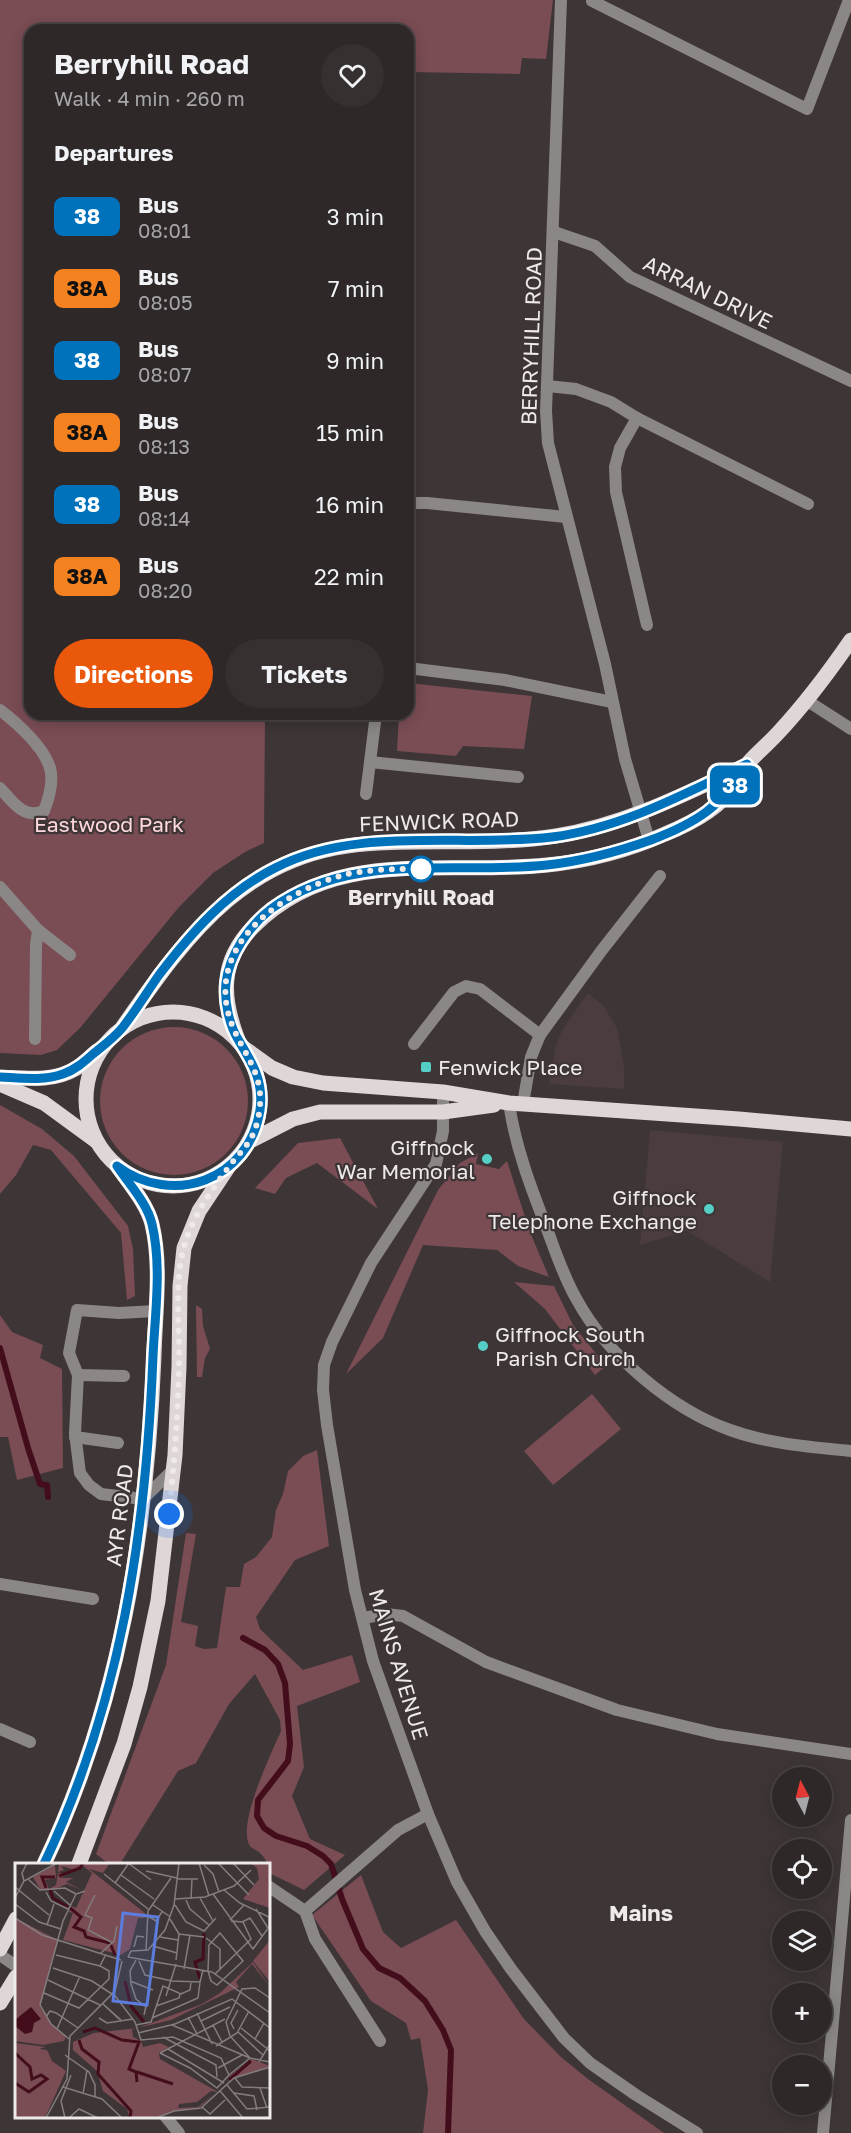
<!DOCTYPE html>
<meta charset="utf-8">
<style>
:root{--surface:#2e2828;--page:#363030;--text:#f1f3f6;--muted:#a7a6a8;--line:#494445;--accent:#ea580c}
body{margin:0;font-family:"Golos Text",sans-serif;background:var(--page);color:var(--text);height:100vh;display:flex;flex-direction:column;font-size:22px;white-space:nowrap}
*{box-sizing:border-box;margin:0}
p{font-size:20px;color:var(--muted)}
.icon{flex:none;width:33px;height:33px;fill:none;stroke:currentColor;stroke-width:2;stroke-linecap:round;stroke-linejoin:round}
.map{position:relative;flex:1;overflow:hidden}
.side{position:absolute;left:24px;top:24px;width:390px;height:696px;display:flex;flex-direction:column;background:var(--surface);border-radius:18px;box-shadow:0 3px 15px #0003,0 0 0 2px var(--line)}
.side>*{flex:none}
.badge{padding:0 12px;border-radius:9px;font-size:21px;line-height:39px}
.needle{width:39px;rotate:353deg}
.buttons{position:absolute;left:772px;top:1767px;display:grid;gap:12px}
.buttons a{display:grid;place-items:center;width:60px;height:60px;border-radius:50%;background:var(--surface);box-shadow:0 3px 15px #0003,0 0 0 2px var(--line);font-size:30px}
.you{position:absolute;width:30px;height:30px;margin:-15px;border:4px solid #fff;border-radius:50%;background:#1a73e8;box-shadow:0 0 0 9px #1a73e833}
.map>.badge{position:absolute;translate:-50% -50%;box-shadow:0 0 0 3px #fff}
h2{padding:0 30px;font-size:22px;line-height:54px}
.round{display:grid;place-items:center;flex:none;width:63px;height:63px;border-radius:32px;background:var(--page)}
.headline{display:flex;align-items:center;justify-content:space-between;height:102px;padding:0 30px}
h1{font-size:28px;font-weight:700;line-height:45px}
.button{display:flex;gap:12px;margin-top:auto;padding:12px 30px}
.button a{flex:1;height:69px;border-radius:36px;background:var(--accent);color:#fff;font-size:24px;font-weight:700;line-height:69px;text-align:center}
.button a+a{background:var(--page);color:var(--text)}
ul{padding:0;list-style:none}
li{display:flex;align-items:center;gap:18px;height:72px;padding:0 30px}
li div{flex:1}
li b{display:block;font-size:22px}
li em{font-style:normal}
li .badge{min-width:66px;font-weight:700;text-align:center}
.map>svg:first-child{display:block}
.built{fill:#4b3c3e}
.green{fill:#7a4c54}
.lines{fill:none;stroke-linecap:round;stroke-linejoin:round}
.stream{stroke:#430d1b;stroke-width:6}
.street{stroke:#8b8787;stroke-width:12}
.primary{stroke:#dfd6d7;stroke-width:15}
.line-casing{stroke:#fff;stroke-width:14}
.line{stroke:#0072bc;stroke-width:9}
.walk{stroke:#efeaea;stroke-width:6;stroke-dasharray:0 10.8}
.stop-dot{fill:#fff;stroke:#0072bc;stroke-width:3}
.poi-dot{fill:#55cec6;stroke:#3d3536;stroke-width:2}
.labels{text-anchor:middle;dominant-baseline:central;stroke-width:4.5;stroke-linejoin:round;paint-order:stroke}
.street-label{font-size:21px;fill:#efeaea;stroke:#3d3536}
.park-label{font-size:21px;fill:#ffd7dc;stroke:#3d3536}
.stop-label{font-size:21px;font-weight:bold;fill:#efeaea;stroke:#3d3536}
.poi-label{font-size:21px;fill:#efeaea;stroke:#3d3536;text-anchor:start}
.neighbourhood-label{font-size:22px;font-weight:bold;fill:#efeaea;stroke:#3d3536}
.inset-river{fill:none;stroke:#430d1b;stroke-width:3}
.inset-road{fill:none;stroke:#847d7e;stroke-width:1.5}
.view{fill:#5c7ddd;fill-opacity:0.15;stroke:#5c7ddd;stroke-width:3}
.inset-edge{fill:none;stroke:#efeaea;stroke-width:3}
</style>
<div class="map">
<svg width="851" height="2133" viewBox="0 0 851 2133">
<rect width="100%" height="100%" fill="#3d3536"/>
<!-- built -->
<g class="built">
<path d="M588 993 603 1005 617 1028 624 1067V1089L549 1084 555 1048 562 1030Z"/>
<path d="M650 1130 783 1142 770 1282 687 1231 640 1245Z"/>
</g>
<!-- green -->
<g class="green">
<path d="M0 0H553L546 59 522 58 520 74 408 72V30H30V714H265L264 843 245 852 213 873 179 907 80 1028 57 1050 41 1055 0 1053Z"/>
<path d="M408 683 532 696 524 749 463 746 456 756 397 751 399 714H408Z"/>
<circle cx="174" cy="1101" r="74"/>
<path d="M0 1105 42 1129 74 1156 128 1226 133 1249 135 1296 127 1300 121 1233 51 1150 33 1145 16 1175 0 1194Z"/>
<path d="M340 1138 378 1209 317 1163 286 1178 275 1194 255 1188 298 1143Z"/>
<path d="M478 1153 476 1164 499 1169 507 1161 530 1232 549 1277 518 1266 497 1250 423 1245 383 1338 346 1374 438 1190 460 1163Z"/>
<path d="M514 1282 554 1286 573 1325 606 1366 595 1375 545 1309Z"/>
<path d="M196 1305 202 1309 203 1326 210 1349 205 1358 202 1377H197Z"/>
<path d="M0 1315 12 1332 43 1345 40 1358 62 1369 63 1468 17 1480 8 1437H0Z"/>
<path d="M592 1394 621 1429 553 1485 524 1451Z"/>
<path d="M317 1450 329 1546 295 1560 256 1617 260 1629 303 1670 352 1655 360 1682 297 1706 304 1767 292 1796 310 1839 345 1855 304 1890 271 1874C268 1866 267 1860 261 1854 258 1851 253 1849 250 1846 236 1825 272 1752 281 1731L280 1720 255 1674 229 1704 196 1763 178 1771 120 1864H109L96 1854 166 1665 186 1533 196 1534 181 1622 198 1626 195 1646 204 1649 217 1648 226 1587H240L244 1564 256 1557 272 1537 276 1510 283 1494 288 1471 303 1456Z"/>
<path d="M361 1875 383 1932 401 1948 456 1920 524 2019 561 2057 588 2079 664 2133H423L428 2090 420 2038 411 2040 406 2023 371 2001 312 1915Z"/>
</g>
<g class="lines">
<!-- stream -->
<g class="stream">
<path d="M0 1348 28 1448 40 1484 47 1485 48 1497"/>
<path d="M243 1638 265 1650 278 1664 285 1683 290 1744 288 1761 258 1800 257 1816 264 1828 276 1836 307 1846 323 1856 331 1864 342 1899 363 1949 379 1968 400 1978 425 2001 443 2030 451 2050 448 2133"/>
</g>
<!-- street -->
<g class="street">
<path d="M561 0 546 411 548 443 605 664 625 759 649 840"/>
<path d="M592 1 807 109 849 0"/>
<path d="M554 232 595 246 630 277 851 381"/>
<path d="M548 386 576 389 611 402 637 418 808 504"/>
<path d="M637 418 620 448 615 467 616 492 647 625"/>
<path d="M408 505 411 503H427L566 517"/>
<path d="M408 668 505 680 612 702"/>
<path d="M806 700 851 729"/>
<path d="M0 710C17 723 44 747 50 768 54 782 49 798 44 811 24 820 13 802 0 788"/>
<path d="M370 762 518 777"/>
<path d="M366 794 376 714"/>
<path d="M0 887 38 930 70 955"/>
<path d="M35 1039 36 945 38 930"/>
<path d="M414 1044 454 992 466 986 480 989 540 1035"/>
<path d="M443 1092V1131L436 1164 371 1263 332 1342 324 1365 323 1390 327 1425 355 1590 373 1661 428 1814 457 1882 485 1931 511 1969 564 2038 590 2063 636 2095 697 2133"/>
<path d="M509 1103C515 1146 531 1188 547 1229 556 1253 564 1278 577 1300 607 1355 671 1409 730 1430 769 1444 811 1447 851 1451"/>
<path d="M523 1104 531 1057 540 1035 602 950 660 876"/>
<path d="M155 1311 119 1313 77 1310 69 1353 78 1375 75 1433 80 1473 89 1485 101 1494 143 1499 174 1469"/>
<path d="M78 1375 124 1376"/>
<path d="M75 1437 118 1443"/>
<path d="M0 1584 93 1599"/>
<path d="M363 1618 386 1614 403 1616 486 1662 617 1710 717 1734 851 1754"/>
<path d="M0 1729 30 1742"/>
<path d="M268 1886 305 1911 315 1939 380 2041"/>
<path d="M305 1911 398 1830 428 1814"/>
<path d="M0 1955 16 1966"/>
<path d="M165 2116 179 2133"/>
<path d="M823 2133 851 1820"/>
</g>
<!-- primary -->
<g class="primary">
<circle cx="173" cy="1099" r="87"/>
<path d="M122 1028C190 930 249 848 379 843 438 840 498 845 556 836 625 825 685 794 747 765"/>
<path d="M238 1040C222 998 219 962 253 927 334 845 444 876 547 865 588 861 627 851 665 834 680 828 696 820 709 811 720 804 730 792 737 781 741 775 744 768 749 762 758 752 769 743 778 733 805 704 829 672 851 640"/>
<path d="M244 1048 272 1068 293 1077 323 1083 443 1092 509 1103 739 1119 851 1129"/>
<path d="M0 1077C25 1078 53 1082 75 1069 83 1065 90 1057 97 1051"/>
<path d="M0 1084 44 1103 96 1141"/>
<path d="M250 1141 293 1119 320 1112H443L494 1105"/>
<path d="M44 1864C120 1705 147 1532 154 1356 155 1313 162 1266 152 1224 147 1204 129 1183 117 1166"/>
<path d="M79 1864 124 1744 140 1687 158 1601 175 1455 179 1367 180 1286 184 1248 199 1211 229 1166"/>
<path d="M0 1949 16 1919"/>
<path d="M0 2003 16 1977"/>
</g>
</g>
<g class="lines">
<!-- line casing -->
<g class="line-casing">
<path id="line" d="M0 1077C21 1078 43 1081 63 1074 75 1070 84 1062 93 1054 103 1046 115 1037 123 1027 136 1010 147 992 159 975 191 933 227 892 275 868 358 825 462 848 552 837 622 828 684 794 747 764 722 807 696 823 651 840 617 852 583 861 547 865 455 875 351 850 271 909 249 926 229 955 226 983 224 1001 229 1025 239 1041 253 1064 264 1082 260 1110 249 1181 172 1207 117 1166 129 1184 147 1203 152 1224 162 1266 155 1314 153 1356 146 1533 121 1703 44 1864"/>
</g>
<!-- line -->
<use href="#line" class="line"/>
<!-- walk -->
<path class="walk" d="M169 1514C174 1465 178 1415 179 1365 180 1327 174 1284 184 1247 192 1218 210 1192 228 1168 241 1150 253 1143 258 1119 269 1069 236 1051 227 1008 214 939 283 893 340 876 365 869 395 869 421 869"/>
</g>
<!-- markers -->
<circle class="stop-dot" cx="421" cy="869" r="12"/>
<g class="poi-dot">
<rect x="420" y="1061" width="12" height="12" rx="3"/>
<circle cx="487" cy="1159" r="6"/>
<circle cx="709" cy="1209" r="6"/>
<circle cx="483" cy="1346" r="6"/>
</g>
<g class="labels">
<!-- street labels -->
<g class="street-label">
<text transform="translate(708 292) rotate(26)">ARRAN DRIVE</text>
<text transform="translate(531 336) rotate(-88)">BERRYHILL ROAD</text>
<text transform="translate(439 821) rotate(-2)">FENWICK ROAD</text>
<text transform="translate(119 1515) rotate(-83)">AYR ROAD</text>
<text transform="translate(399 1664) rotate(73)">MAINS AVENUE</text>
</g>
<!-- park labels -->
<g class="park-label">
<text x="109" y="824">Eastwood Park</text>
</g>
<!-- stop labels -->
<g class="stop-label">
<text x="421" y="897">Berryhill Road</text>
</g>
<!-- poi labels -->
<g class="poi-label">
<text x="438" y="1067">Fenwick Place</text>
<text x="475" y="1147" text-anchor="end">Giffnock<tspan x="475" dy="24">War Memorial</tspan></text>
<text x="697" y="1197" text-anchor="end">Giffnock<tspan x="697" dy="24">Telephone Exchange</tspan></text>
<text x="495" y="1334">Giffnock South<tspan x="495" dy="24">Parish Church</tspan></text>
</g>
<!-- neighbourhood labels -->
<g class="neighbourhood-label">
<text x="641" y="1912">Mains</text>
</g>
</g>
<!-- overview -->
<g transform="translate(15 1863)">
<rect width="255" height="255" fill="#3d3536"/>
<path d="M44 0H95L88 10 74 6 130 50V55H123L115 86 106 92 48 77 58 50 54 49 56 43 61 45 77 10 67 2 46 15H58L51 19 67 27 52 21 35 28 25 26 18 14 40 2 41 15 30 17 34 26 41 22 43 10H51L57 6 46 3 49 7 43 9ZM235 0H255V45L228 36 244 16 242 5ZM0 55 43 77 25 144 36 161 51 173 49 178 28 182 0 178ZM255 77V119L238 98ZM238 99 255 124 237 101 221 119 224 124 156 157 123 165 187 141 205 130ZM122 165 117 166 118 174 126 178 128 184 145 180 154 184 144 190 145 196 203 229 196 228 182 239 164 241 163 245 183 244 199 231 185 244 157 248 140 255H115L112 246 88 228 82 208 58 187V179L79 170ZM0 180 31 184 24 186 32 187 37 198 51 208 30 255H0ZM236 196 255 203 213 218 215 213Z" fill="#7a4c54"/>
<path d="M16 144 26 156 19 160 17 169 10 171 0 163V157Z" fill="#430d1b"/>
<path class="inset-river" d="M44 13 65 5 68 0M31 25 27 14H40M35 27 38 35 53 44M55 45 66 54 59 64 69 68 71 74 95 80 100 92M185 116 180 99 188 96 189 70M110 118 116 143 129 159M68 169 80 165 107 177 124 179 114 206 121 209 122 219M64 177 67 186 84 199 83 211 116 248 115 255M0 190 15 204 17 216 26 212 32 216 14 229 0 220M122 209 158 221M214 217 236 198"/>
<path class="inset-road" d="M113 0 136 17M184 0 194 33M218 0 239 22M204 1 234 32M189 2 198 11 204 29M131 8 162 15M89 11 133 46M106 12 139 36M13 16 25 27 50 25 61 31M162 16H183M9 18 7 10 12 0M100 20 114 0M0 24 34 52M39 28 55 42M31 29 36 38 53 46M198 31 238 86 254 64V54L225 40 209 27M80 32 70 52 77 55 73 67 98 80M0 35 9 18 42 0M185 35 198 58M160 36 190 34 219 23 236 7M176 36 177 16M171 37 175 46 194 62M0 41 24 59 46 66M138 42 154 53M160 42 171 59 189 68 201 55M241 46 253 65M133 53 141 58 147 49M0 55 27 72 106 97M155 56 164 71 161 97M215 57 229 42M227 59 235 55 247 73M32 62 39 41M205 70 228 98 202 122 196 118 193 108 194 82ZM164 71 189 74M145 74 163 77M191 75 205 86V107M138 83 162 90M119 84 122 73 129 74M131 88 133 48 156 15M86 90 99 78 102 63M41 92 85 103M113 94 197 109 255 150M113 94 116 88 133 87 150 67 159 42 164 0M121 97 115 108 116 121 121 136 131 144M124 98 130 112 157 118 185 119 188 107M38 105 77 118 97 131M169 106 175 72M200 111 236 76 228 59 216 58M33 117 85 142M115 118 138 127M29 130 64 145 94 116V108L85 103 90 93M98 130 120 159 126 177 158 174 206 195 214 212 202 225 175 205 145 190M151 133 161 101M255 135 240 125 227 126 211 159 215 173 235 195 255 199M88 141 106 157M89 142 104 156M141 143 164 135 165 131M182 150 197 181M129 152 135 126M31 154 35 148 41 150 63 165M173 154 182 171M84 155 92 160 118 156M137 155 183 135 185 119M186 158 215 144M121 162 136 159 148 123 166 131 175 127 176 119M157 162 235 195M198 162 207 179M226 165 255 188M42 166 65 113M219 166 216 160 223 147M223 169 248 192M123 170 160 161 217 136 255 165M148 174 201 202 202 214M54 176 36 161 25 142 48 58 61 31 70 28M240 176 249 160M201 183 222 170 234 148M153 186 209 220M145 190 210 156M50 192 74 209 80 222V234M244 199 255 181M203 205 227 192M214 212 235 195M220 215 227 224 255 225M212 222 232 246 255 244M48 224 87 236 107 255M245 225 252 245M205 228 228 255M219 230 239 233 242 247M68 231 72 207M187 244 195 251 210 237M31 255 52 216 55 173 100 128 107 98M50 255 46 238 56 212M54 255 64 246 83 255M141 255 159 248 186 245 219 215 255 204"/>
<path class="view" d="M108 50 143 54 132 142 98 138Z"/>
<rect width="255" height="255" class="inset-edge"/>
</g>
</svg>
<div class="buttons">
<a><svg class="needle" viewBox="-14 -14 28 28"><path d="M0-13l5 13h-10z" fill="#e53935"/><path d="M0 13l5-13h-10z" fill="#a7a6a8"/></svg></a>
<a><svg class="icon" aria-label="locate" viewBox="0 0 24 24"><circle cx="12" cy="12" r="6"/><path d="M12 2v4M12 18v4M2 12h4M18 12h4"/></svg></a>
<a><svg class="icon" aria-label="layers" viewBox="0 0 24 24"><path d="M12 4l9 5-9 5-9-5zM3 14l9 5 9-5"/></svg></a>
<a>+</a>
<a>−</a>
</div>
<div class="you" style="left:169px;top:1514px"></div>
<b class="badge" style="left:735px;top:785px;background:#0072bc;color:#fff">38</b>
<section class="side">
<div class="headline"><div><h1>Berryhill Road</h1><p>Walk · 4 min · 260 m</p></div><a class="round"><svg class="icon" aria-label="heart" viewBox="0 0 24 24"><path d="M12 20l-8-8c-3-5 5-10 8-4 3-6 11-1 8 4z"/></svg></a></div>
<h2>Departures</h2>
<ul>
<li><span class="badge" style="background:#0072bc;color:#fff">38</span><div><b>Bus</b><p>08:01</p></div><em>3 min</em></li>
<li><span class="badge" style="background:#f58220;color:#111">38A</span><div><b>Bus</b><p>08:05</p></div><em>7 min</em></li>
<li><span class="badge" style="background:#0072bc;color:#fff">38</span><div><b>Bus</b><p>08:07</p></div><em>9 min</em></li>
<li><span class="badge" style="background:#f58220;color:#111">38A</span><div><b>Bus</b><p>08:13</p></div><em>15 min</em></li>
<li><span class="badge" style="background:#0072bc;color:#fff">38</span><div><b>Bus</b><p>08:14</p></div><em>16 min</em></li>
<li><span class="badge" style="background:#f58220;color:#111">38A</span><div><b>Bus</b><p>08:20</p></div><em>22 min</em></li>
</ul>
<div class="button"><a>Directions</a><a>Tickets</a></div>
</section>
</div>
